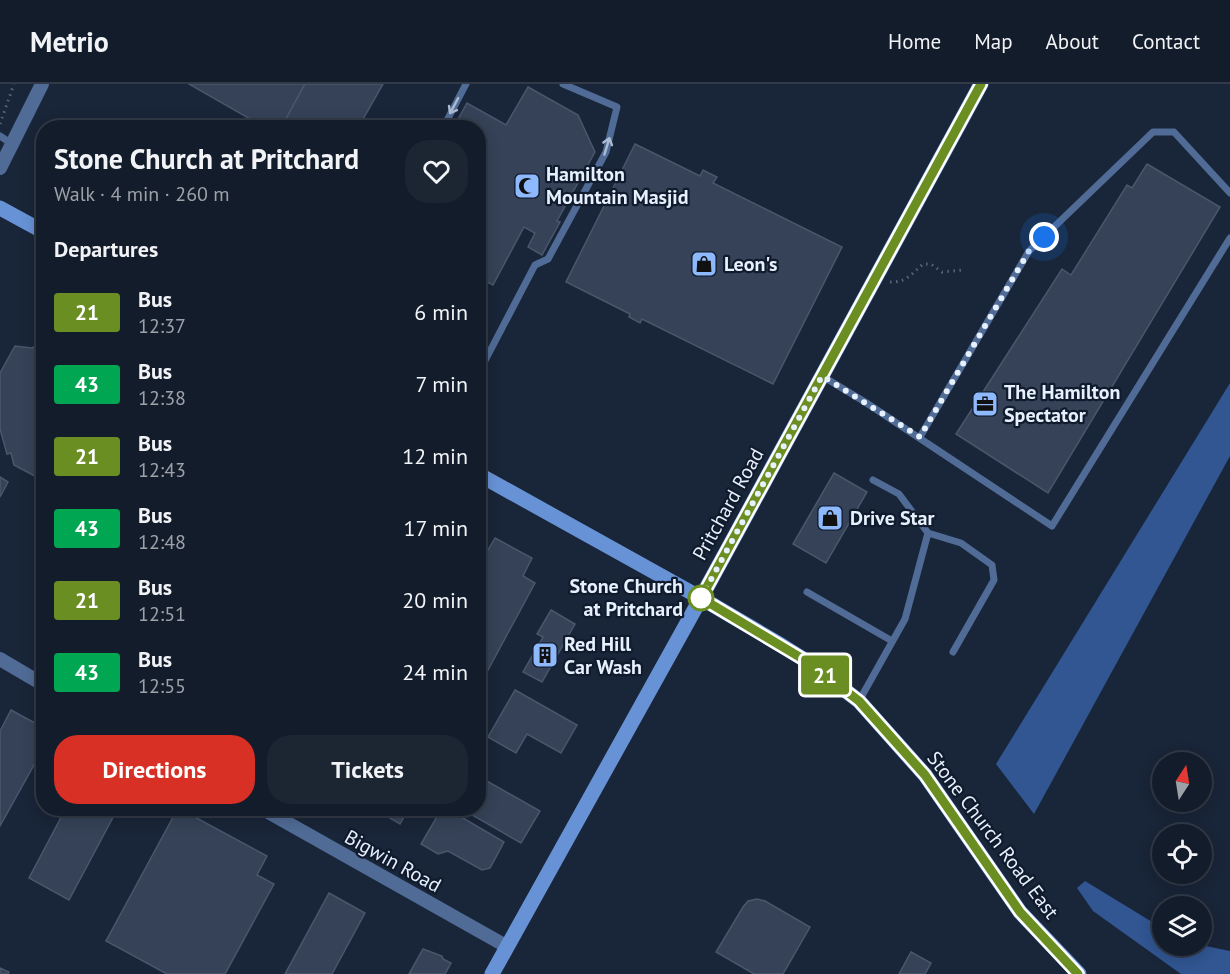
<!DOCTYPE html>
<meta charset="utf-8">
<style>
:root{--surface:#131c2a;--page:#1c2532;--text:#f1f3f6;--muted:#9da1a8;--line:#323a47;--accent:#d93025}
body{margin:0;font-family:"PT Sans",sans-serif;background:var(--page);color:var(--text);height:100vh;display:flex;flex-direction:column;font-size:22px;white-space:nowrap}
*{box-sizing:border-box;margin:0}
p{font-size:20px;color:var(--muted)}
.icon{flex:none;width:33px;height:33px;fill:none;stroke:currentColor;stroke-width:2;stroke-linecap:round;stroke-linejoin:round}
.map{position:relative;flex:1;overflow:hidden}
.drawer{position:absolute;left:36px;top:36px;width:450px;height:696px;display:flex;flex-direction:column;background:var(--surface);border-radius:24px;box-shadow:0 3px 15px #0003,0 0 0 2px var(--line)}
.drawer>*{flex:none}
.badge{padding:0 12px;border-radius:4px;font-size:21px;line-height:39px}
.needle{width:39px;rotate:12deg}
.fabs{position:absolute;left:1152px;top:668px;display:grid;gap:12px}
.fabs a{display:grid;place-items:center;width:60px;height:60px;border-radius:50%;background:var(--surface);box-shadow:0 3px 15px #0003,0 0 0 2px var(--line);font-size:30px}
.you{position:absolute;width:30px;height:30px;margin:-15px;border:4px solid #fff;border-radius:50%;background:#1a73e8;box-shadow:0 0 0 9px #1a73e833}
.map>.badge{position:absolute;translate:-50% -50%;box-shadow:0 0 0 3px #fff}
h2{padding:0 18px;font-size:22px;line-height:54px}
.round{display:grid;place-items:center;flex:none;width:63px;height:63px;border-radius:24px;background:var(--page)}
.headline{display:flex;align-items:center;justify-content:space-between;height:102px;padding:0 18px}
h1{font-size:28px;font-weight:600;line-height:45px}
.button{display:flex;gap:12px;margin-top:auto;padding:12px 18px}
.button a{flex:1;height:69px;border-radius:24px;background:var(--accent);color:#fff;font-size:24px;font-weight:600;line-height:69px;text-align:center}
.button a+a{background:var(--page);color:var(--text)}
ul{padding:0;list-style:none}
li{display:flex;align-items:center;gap:18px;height:72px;padding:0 18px}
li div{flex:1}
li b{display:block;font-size:22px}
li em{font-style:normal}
li .badge{min-width:66px;font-weight:700;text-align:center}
header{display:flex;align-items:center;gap:36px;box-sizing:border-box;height:84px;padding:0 30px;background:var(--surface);border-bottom:2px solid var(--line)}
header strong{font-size:28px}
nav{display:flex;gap:33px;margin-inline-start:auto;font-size:21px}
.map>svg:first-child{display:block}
.forest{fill:#315692}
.building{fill:#354257;stroke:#49576c;stroke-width:1.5}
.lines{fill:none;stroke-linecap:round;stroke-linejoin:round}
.path{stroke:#5a6577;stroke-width:3;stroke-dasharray:1.5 4.5;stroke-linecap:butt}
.service{stroke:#506b95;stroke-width:7}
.minor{stroke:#506b95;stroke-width:14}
.secondary{stroke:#6792d6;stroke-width:15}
.oneway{stroke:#abbbd3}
.line-casing{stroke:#fff;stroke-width:14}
.line{stroke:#6b8e23;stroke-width:9}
.walk{stroke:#e7f0fd;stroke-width:6;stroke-dasharray:0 10.8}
.stop-dot{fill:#fff;stroke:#6b8e23;stroke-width:3}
.labels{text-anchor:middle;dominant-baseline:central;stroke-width:4.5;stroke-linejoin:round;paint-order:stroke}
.poi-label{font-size:20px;font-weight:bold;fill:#e7f0fd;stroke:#101b2d;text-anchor:start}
.street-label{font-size:20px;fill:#e7f0fd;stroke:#101b2d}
.stop-label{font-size:20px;font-weight:bold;fill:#e7f0fd;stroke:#101b2d;text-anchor:end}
</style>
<header>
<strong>Metrio</strong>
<nav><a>Home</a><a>Map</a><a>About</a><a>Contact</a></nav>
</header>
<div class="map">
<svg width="1230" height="890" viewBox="0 0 1230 890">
<rect width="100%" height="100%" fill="#192538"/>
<!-- forest -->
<g class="forest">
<path d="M1230 299V372L1034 730 996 680Z"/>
<path d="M1085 797 1162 844V861H1201L1230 867V890H1181L1093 827 1077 804Z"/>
</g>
<!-- building -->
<g class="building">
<path d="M189 0H305L281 44H266Z"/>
<path d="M305 0H383L358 44H281Z"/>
<path d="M528 3 578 31 595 68 557 137 560 138 542 171 528 163 535 149 524 143 493 201 478 193V44H453L467 19 506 41Z"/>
<path d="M635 60 700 92 703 86 717 93 713 99 842 163 773 300 642 235 640 239 629 233 630 230 566 198Z"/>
<path d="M1147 80 1220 123 1048 409 956 350 1062 185 1071 191 1127 101 1132 104Z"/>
<path d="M44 254V397L14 381 11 369 7 370 0 345V289L15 262 32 264 38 261Z"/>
<path d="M834 389 867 408 826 479 793 460Z"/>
<path d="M0 393 8 398 0 413Z"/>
<path d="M495 454 532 474 523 492 535 499 488 586 478 581V483Z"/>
<path d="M551 526 575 540 542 598 523 588 543 553 537 550Z"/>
<path d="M515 606 577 641 561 669 527 650 516 669 488 653Z"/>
<path d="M11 626 44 644V663L0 742V647Z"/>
<path d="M478 692 540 727 521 759 460 724H478Z"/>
<path d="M66 724H118L69 816 29 794Z"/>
<path d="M178 724 267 772 257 791 274 800 225 890H167L106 857Z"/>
<path d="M373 724H409L400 740Z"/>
<path d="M442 724H446L504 758 490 784 482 786 448 767 438 770 421 760Z"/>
<path d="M329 809 365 829 332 890H285Z"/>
<path d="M757 815 765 817 810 843 783 890H754L716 868 743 823 748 817Z"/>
<path d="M423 865 442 872 443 875 451 879 445 890H409Z"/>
<path d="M911 868 931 879 925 890H899Z"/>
<path d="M0 884 9 888 8 890H0Z"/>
</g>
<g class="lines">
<!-- path -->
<g class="path">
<path d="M0 40 14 0"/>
<path d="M890 198C905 199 912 190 923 180H931L942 188 963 186"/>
</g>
<!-- service -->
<g class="service">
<path d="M443 44 466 0"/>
<path d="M0 52 12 60"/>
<path d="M478 290 535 181 548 175 606 68 617 23 563 0"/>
<path d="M822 292 865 318 1052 442 1230 154"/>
<path d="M920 353 1029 167 1153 48H1174L1230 109"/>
<path d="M928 449 961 459 992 481 994 496 953 568"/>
<path d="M807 508 892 557"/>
<path d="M859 617 905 535 928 449 899 410 873 396"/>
</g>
<!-- minor -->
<g class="minor">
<path d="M0 84 42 0"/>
<path d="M0 575 44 601"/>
<path d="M261 724 506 862"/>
</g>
<!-- secondary -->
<g class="secondary">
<path d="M0 124 44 148"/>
<path d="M478 390 701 514 781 561 808 578 859 617 925 691 1020 828 1079 890"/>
<path d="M492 890 701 514 981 0"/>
</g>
</g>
<!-- one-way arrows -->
<defs><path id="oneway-shaft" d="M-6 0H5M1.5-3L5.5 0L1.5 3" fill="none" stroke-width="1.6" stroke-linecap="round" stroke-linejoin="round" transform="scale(1.5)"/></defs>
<g class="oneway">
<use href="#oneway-shaft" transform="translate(454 22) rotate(118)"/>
<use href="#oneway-shaft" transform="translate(607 62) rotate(-73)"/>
</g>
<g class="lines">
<!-- line casing -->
<g class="line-casing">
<path id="line" d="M981 0 701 514 808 578 859 617 925 691 1020 828 1078 890"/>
</g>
<!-- line -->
<use href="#line" class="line"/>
<!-- walk -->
<path class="walk" d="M701 514 822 292 920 353 1029 167 1044 153"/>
</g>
<!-- icons -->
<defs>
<g id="mosque-square" transform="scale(1.35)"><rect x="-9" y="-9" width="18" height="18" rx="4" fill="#8eb9fc" stroke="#101b2d"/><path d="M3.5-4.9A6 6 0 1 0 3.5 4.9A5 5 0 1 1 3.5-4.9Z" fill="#111"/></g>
<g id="shop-square" transform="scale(1.35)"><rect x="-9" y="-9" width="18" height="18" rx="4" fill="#8eb9fc" stroke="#101b2d"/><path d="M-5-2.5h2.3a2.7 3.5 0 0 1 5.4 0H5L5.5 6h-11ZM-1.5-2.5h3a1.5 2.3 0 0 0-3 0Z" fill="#111"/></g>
<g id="office-square" transform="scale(1.35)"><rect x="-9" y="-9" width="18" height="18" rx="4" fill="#8eb9fc" stroke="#101b2d"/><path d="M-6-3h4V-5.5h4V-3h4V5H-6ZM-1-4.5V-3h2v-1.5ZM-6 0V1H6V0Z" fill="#111"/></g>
<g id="building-square" transform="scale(1.35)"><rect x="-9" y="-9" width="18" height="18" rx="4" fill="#8eb9fc" stroke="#101b2d"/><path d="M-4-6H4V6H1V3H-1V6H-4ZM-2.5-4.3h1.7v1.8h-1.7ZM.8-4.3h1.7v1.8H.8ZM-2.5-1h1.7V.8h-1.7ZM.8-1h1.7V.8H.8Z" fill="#111"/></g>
</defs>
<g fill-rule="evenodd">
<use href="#mosque-square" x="527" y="102"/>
<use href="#shop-square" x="704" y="180"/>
<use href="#office-square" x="985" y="320"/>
<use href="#shop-square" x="830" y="434"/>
<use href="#building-square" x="545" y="571"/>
</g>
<!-- markers -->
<circle class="stop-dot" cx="701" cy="514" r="12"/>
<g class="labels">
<!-- poi labels -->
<g class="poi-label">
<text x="546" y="90">Hamilton<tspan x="546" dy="23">Mountain Masjid</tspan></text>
<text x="724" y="180">Leon's</text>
<text x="1004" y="308">The Hamilton<tspan x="1004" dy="23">Spectator</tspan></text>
<text x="850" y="434">Drive Star</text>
<text x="564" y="560">Red Hill<tspan x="564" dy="23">Car Wash</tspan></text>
</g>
<!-- street labels -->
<g class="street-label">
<text transform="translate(728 420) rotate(-61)">Pritchard Road</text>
<text transform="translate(993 751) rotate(53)">Stone Church Road East</text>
<text transform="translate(393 777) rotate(29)">Bigwin Road</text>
</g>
<!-- stop labels -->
<g class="stop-label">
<text x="683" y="502">Stone Church<tspan x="683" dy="23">at Pritchard</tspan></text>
</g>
</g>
</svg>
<div class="fabs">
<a><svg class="needle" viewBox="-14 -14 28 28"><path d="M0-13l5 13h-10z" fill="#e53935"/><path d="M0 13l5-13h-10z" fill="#9da1a8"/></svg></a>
<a><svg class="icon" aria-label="locate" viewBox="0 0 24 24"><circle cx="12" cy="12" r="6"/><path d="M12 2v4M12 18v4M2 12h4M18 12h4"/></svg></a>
<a><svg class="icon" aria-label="layers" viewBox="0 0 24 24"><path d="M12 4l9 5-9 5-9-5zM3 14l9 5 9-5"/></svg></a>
</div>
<div class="you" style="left:1044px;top:153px"></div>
<b class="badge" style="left:825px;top:591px;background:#6b8e23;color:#fff">21</b>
<section class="drawer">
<div class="headline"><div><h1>Stone Church at Pritchard</h1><p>Walk · 4 min · 260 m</p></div><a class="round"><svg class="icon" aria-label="heart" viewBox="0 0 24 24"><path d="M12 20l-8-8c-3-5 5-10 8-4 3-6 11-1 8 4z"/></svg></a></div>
<h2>Departures</h2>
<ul>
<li><span class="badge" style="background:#6b8e23;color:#fff">21</span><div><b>Bus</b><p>12:37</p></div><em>6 min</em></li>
<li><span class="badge" style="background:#00a651;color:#fff">43</span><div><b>Bus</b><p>12:38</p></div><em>7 min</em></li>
<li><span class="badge" style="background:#6b8e23;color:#fff">21</span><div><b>Bus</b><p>12:43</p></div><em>12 min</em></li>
<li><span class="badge" style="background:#00a651;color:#fff">43</span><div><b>Bus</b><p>12:48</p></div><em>17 min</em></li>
<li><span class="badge" style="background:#6b8e23;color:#fff">21</span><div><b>Bus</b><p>12:51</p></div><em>20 min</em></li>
<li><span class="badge" style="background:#00a651;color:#fff">43</span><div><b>Bus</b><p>12:55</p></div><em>24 min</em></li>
</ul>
<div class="button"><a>Directions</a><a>Tickets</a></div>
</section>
</div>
